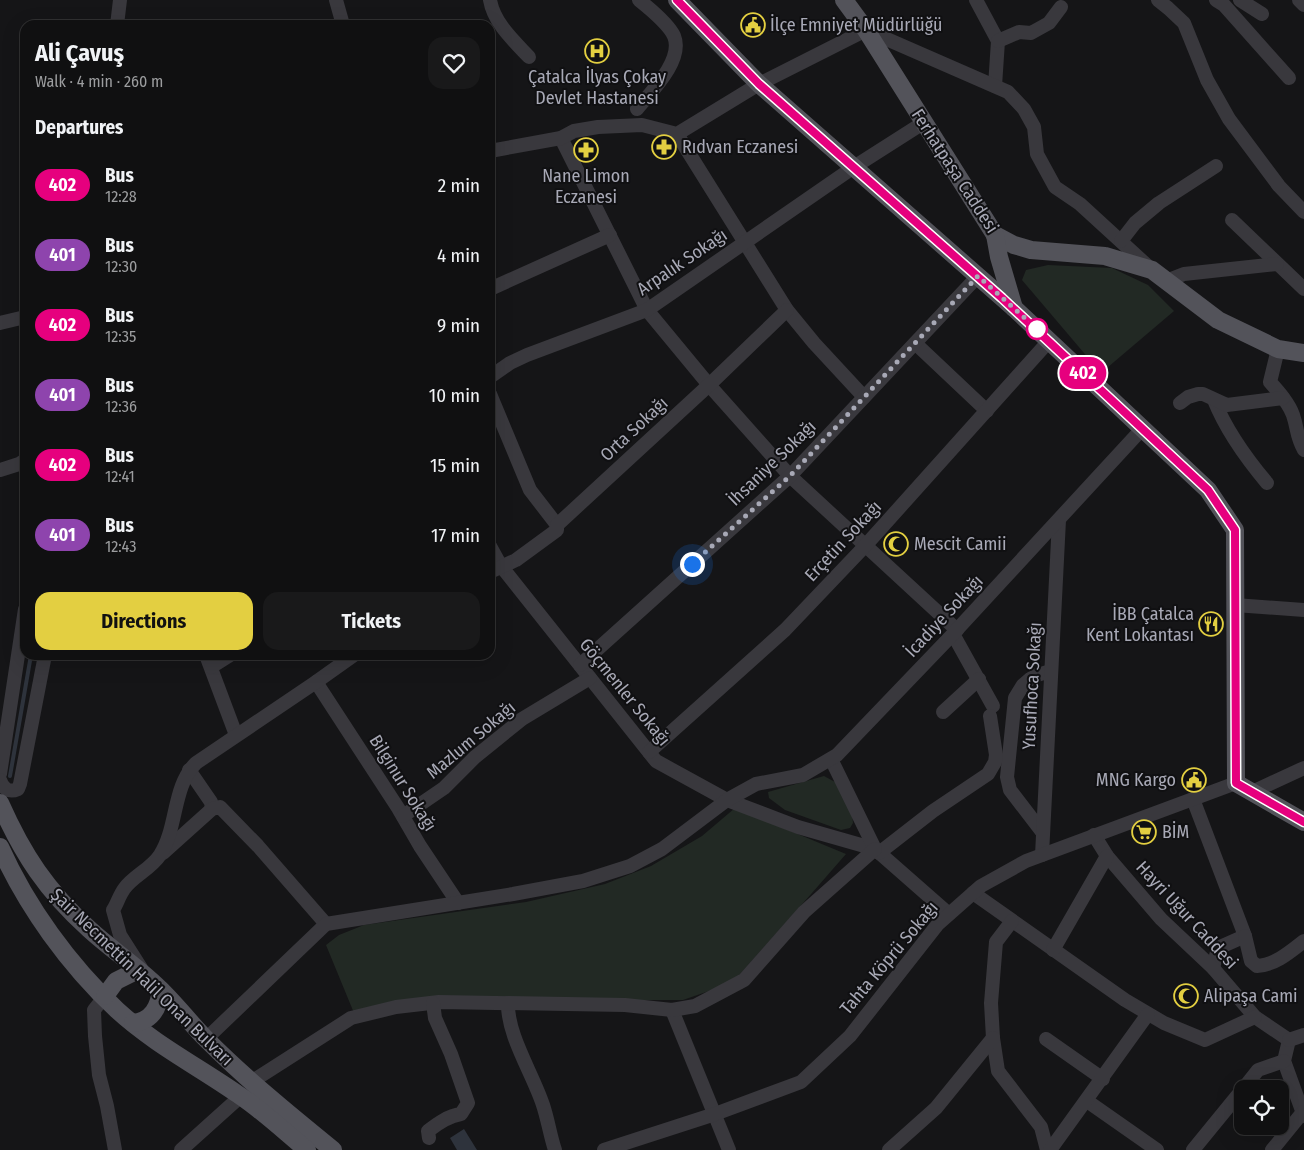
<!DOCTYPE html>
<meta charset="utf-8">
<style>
:root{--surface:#101011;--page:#19191a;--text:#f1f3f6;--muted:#9c9d9f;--line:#303031;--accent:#e3cf41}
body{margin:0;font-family:"Fira Sans Condensed",sans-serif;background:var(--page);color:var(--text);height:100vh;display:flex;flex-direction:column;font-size:19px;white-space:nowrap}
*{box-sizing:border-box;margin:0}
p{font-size:16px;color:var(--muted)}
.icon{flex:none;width:28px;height:28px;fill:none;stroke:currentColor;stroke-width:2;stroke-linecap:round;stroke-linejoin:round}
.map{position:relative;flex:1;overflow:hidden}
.details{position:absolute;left:20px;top:20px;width:475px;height:640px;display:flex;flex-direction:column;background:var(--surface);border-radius:15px;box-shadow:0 5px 20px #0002,0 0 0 1px var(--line)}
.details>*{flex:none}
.badge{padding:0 10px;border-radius:16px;font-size:18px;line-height:32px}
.tools{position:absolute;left:1234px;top:1080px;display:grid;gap:10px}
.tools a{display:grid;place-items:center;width:55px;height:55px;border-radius:10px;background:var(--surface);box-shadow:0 5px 20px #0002,0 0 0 1px var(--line);font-size:25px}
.you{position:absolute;width:25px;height:25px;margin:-12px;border:4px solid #fff;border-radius:50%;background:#1a73e8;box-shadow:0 0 0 8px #1a73e833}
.map>.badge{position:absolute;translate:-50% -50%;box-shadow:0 0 0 2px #fff}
h2{padding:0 15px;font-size:19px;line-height:45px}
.round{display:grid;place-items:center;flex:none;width:52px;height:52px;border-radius:15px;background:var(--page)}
.head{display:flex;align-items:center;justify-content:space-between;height:85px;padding:0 15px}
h1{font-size:24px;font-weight:700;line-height:38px}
.button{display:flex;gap:10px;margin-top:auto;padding:10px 15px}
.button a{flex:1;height:58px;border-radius:15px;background:var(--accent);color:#111;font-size:20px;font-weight:700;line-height:58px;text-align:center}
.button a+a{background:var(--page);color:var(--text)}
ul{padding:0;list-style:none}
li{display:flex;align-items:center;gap:15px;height:70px;padding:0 15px}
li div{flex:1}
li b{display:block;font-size:19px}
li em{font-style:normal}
li .badge{min-width:55px;font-weight:700;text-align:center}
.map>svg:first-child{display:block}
.green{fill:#222924}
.water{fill:#2e333c}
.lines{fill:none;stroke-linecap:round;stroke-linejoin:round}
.stream{stroke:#2e333c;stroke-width:4}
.minor{stroke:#39383d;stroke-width:14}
.major{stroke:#53535a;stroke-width:18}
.line-casing{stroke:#fff;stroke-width:11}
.line{stroke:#e6007e;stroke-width:8}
.walk{stroke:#a8a9b6;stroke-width:5;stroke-dasharray:0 9}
.stop-dot{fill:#fff;stroke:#e6007e;stroke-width:2.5}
.labels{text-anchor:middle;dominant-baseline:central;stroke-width:4;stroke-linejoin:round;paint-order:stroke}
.poi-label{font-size:18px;fill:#a8a9b6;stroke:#101012;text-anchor:start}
.street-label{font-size:18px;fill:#a8a9b6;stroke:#101012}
</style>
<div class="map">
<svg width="1304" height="1150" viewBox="0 0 1304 1150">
<rect width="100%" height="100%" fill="#151517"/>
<!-- green -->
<g class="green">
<path d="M1048 265 1112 268 1148 285 1174 311 1101 373 1022 280 1026 270Z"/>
<path d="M824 776 835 782 852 813 853 823 850 828 841 830 785 810 769 798 768 792Z"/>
<path d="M735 808 846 854 812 893 732 983 683 1000H537L354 1013 326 945 339 935 364 925 526 902 605 884 651 866 702 836Z"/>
</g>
<!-- water -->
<path class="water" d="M464 1129 477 1150H457L450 1138Z"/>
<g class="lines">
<!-- stream -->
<path class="stream" d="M10 776 31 655"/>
<!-- minor -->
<g class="minor">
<path d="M336 0 343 25"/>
<path d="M490 0C494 23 513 40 529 57"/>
<path d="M976 0 998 41 995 86"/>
<path d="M1158 0 1168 8 1184 23 1207 80 1229 119 1279 186 1304 212"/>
<path d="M1216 0 1224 5 1289 78"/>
<path d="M1240 0 1262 14"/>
<path d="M1299 0 1304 5"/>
<path d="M117 25 120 0"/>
<path d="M998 41 1019 32 1031 33 1049 23 1061 7"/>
<path d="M637 109C651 92 684 60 674 36 669 25 649 8 639 0"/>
<path d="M677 134 787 310 814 343 864 397"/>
<path d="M561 138 647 310 709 385 790 476 957 630"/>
<path d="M490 151 561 138 574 131 598 127 642 125 677 134 759 84 866 30 1008 92 1024 109 1034 127 1037 154 1055 187 1080 204 1151 269"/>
<path d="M1232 220 1304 289"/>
<path d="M1121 241 1135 223 1159 203 1216 166"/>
<path d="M1166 281 1184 274 1277 264"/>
<path d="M490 289 610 235"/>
<path d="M0 323 25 317"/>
<path d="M916 344 987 411"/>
<path d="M1278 349 1270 382C1278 391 1289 403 1293 415 1298 430 1296 435 1304 450"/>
<path d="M490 377 510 363 527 355 647 310 854 167 923 123"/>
<path d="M490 394 530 490 557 525"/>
<path d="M1214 400C1226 430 1246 458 1267 483"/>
<path d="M1180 403 1188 397 1198 394H1203L1227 405 1283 398"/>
<path d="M0 470 19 464 25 460"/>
<path d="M490 546 501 566 656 761 727 800 798 827 875 849 949 914"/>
<path d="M490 572 516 560 557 530V525L709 385 787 310"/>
<path d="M1235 605 1304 610"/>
<path d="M953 634 993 706"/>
<path d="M206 655 236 735"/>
<path d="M580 665 790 476 978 276"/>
<path d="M211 667 230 655"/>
<path d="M316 682 398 808 420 846 458 903"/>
<path d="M943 712 979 679"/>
<path d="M649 752 785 630 865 546 1049 341"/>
<path d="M831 759 875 849"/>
<path d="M189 770 211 802 212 809"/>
<path d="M0 774 25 609"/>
<path d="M0 780C3 789 9 793 18 789L20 784 45 655"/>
<path d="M1252 792 1304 768"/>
<path d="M1193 799 1245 936 1218 948 1213 968"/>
<path d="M403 816 444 788 475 757 522 719 590 678"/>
<path d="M1043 833 1010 790 1007 777 1015 698 1023 685 1030 679 1037 675 1051 671"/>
<path d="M1094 835 1107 856 1161 919 1213 968 1255 1017 1289 1040 1284 1061 1304 1116"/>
<path d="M163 853 212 809 220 807 258 846 326 924"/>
<path d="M879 853 933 811 988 774 995 762 996 755 990 716"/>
<path d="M1042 855 1059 520"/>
<path d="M973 893 1125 1000 1164 1023 1205 1040 1255 1017"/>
<path d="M1012 921 996 942 991 1003 993 1038 998 1071 1041 1127 1047 1150"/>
<path d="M1245 936 1251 961 1257 966C1275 965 1290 952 1304 941"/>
<path d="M1053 950 1107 856"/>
<path d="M141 968 120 935 113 910C117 904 119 896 124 889 133 876 151 869 160 855 178 827 172 787 196 763L316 682 354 655"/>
<path d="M105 996 94 1010 95 1036 99 1075 107 1106 115 1150"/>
<path d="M508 1003C507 1035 533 1074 543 1105 548 1120 550 1135 555 1150"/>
<path d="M672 1010 729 1150"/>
<path d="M206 1039 326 924 513 894 583 881 630 866 662 849 727 800 756 784 803 775 837 755 953 634 1142 429"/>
<path d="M1046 1039 1103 1079"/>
<path d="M1289 1040 1304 1035"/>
<path d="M251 1082 351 1018 396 1007 439 1002 625 1005 672 1010 695 1006 744 980 804 912 875 849"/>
<path d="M1243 1089 1258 1070 1284 1061"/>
<path d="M1087 1101 1157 1150"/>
<path d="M429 1138 428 1131C438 1123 448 1116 461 1114L468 1103 451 1054 435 1018 433 1003"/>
<path d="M181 1150 241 1096"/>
<path d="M604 1150 715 1114 801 1082 850 1036 938 924 981 886 1026 861 1236 783"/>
<path d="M889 1150 936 1108 993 1038"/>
<path d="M1050 1150 1148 1014"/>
<path d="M1193 1150 1242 1090"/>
<path d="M1272 1150 1303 1112"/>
</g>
<!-- major -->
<g class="major">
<path d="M677 0 759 84 1014 308 1208 490 1235 530 1236 783 1304 822"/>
<path d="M844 0 866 30 995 235 1014 245 1031 250 1105 256 1152 270 1218 320 1278 349 1304 353"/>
<path d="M995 235 999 257 1014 308"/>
<path d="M0 803C23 855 47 891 89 929 113 951 141 969 164 993 179 1008 192 1025 207 1040 247 1080 290 1115 333 1150"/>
<path d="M0 847C27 907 69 965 117 1010 154 1044 199 1067 239 1095 263 1111 285 1132 307 1150"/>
<path d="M105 996 116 981 138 970"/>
<path d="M133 1023C152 1021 159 1007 161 990"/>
</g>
</g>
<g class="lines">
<!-- line casing -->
<g class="line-casing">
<path id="line" d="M677 0 759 84 1002 298 1208 490 1235 530 1236 783 1304 822"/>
</g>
<!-- line -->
<use href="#line" class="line"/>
<!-- walk -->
<path class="walk" d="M692 564 790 476 978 276 1037 329"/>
</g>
<!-- icons -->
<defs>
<g id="civic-ring" transform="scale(1.25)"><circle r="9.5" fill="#101012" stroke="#e3cf41" stroke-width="1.5"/><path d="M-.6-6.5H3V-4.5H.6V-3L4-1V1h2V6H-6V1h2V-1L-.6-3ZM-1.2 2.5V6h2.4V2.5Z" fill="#e3cf41"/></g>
<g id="hospital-ring" transform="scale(1.25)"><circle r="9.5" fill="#101012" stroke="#e3cf41" stroke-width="1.5"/><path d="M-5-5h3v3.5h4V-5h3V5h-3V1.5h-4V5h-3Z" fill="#e3cf41"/></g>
<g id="pharmacy-ring" transform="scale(1.25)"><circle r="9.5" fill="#101012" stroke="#e3cf41" stroke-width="1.5"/><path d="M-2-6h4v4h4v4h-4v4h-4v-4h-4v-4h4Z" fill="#e3cf41"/></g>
<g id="mosque-ring" transform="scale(1.25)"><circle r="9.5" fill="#101012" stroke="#e3cf41" stroke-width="1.5"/><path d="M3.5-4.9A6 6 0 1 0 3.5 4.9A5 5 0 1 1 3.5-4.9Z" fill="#e3cf41"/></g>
<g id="restaurant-ring" transform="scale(1.25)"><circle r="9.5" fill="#101012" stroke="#e3cf41" stroke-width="1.5"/><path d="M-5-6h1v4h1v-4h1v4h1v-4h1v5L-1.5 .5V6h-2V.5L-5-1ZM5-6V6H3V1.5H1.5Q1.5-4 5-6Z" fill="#e3cf41"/></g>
<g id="supermarket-ring" transform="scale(1.25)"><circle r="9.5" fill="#101012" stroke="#e3cf41" stroke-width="1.5"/><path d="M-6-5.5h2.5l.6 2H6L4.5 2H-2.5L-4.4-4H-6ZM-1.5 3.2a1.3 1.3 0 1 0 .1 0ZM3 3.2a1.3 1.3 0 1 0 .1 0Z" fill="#e3cf41"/></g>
</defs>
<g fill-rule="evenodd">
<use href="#civic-ring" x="753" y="25"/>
<use href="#hospital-ring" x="597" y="51"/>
<use href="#pharmacy-ring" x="664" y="147"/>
<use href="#pharmacy-ring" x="586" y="150"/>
<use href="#mosque-ring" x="896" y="544"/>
<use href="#restaurant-ring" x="1211" y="624"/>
<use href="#civic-ring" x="1194" y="780"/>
<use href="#supermarket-ring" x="1144" y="832"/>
<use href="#mosque-ring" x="1186" y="996"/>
</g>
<!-- markers -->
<circle class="stop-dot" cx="1037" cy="329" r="10"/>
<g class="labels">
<!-- poi labels -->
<g class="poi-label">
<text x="770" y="25">İlçe Emniyet Müdürlüğü</text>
<text x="597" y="77" text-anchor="middle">Çatalca İlyas Çokay<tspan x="597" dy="21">Devlet Hastanesi</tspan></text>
<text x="682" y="147">Rıdvan Eczanesi</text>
<text x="586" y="176" text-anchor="middle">Nane Limon<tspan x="586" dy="21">Eczanesi</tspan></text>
<text x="914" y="544">Mescit Camii</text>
<text x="1194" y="614" text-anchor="end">İBB Çatalca<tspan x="1194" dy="21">Kent Lokantası</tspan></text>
<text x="1176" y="780" text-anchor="end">MNG Kargo</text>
<text x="1162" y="832">BİM</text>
<text x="1204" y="996">Alipaşa Cami</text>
</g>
<!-- street labels -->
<g class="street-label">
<text transform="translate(955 171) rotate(57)">Ferhatpaşa Caddesi</text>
<text transform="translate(682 262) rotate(-34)">Arpalık Sokağı</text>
<text transform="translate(634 429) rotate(-43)">Orta Sokağı</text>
<text transform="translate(772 463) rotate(-44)">İhsaniye Sokağı</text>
<text transform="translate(843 541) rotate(-47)">Erçetin Sokağı</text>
<text transform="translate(944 616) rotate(-47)">İcadiye Sokağı</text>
<text transform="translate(1032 686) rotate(-87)">Yusufhoca Sokağı</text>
<text transform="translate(625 692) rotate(51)">Göçmenler Sokağı</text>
<text transform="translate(471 740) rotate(-40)">Mazlum Sokağı</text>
<text transform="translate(403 783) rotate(58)">Bilginur Sokağı</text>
<text transform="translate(1187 915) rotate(47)">Hayri Uğur Caddesi</text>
<text transform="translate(889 958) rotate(-50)">Tahta Köprü Sokağı</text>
<text transform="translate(142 977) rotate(44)">Şair Necmettin Halil Onan Bulvarı</text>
</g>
</g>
</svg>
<div class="tools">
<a><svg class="icon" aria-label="locate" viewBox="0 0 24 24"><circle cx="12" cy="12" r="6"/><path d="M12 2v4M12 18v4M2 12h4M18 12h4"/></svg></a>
</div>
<div class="you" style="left:692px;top:564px"></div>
<b class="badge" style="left:1083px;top:373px;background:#e6007e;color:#fff">402</b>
<section class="details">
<div class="head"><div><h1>Ali Çavuş</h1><p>Walk · 4 min · 260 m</p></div><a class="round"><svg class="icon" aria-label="heart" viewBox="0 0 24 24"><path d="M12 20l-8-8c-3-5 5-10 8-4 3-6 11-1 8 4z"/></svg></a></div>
<h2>Departures</h2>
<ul>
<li><span class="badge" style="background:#e6007e;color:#fff">402</span><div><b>Bus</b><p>12:28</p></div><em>2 min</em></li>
<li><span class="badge" style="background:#8e44ad;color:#fff">401</span><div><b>Bus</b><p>12:30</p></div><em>4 min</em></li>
<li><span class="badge" style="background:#e6007e;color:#fff">402</span><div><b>Bus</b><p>12:35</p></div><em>9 min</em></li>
<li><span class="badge" style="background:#8e44ad;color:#fff">401</span><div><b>Bus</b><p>12:36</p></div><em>10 min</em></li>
<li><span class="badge" style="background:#e6007e;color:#fff">402</span><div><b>Bus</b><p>12:41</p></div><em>15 min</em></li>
<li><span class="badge" style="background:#8e44ad;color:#fff">401</span><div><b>Bus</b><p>12:43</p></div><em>17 min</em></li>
</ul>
<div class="button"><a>Directions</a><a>Tickets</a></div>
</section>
</div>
